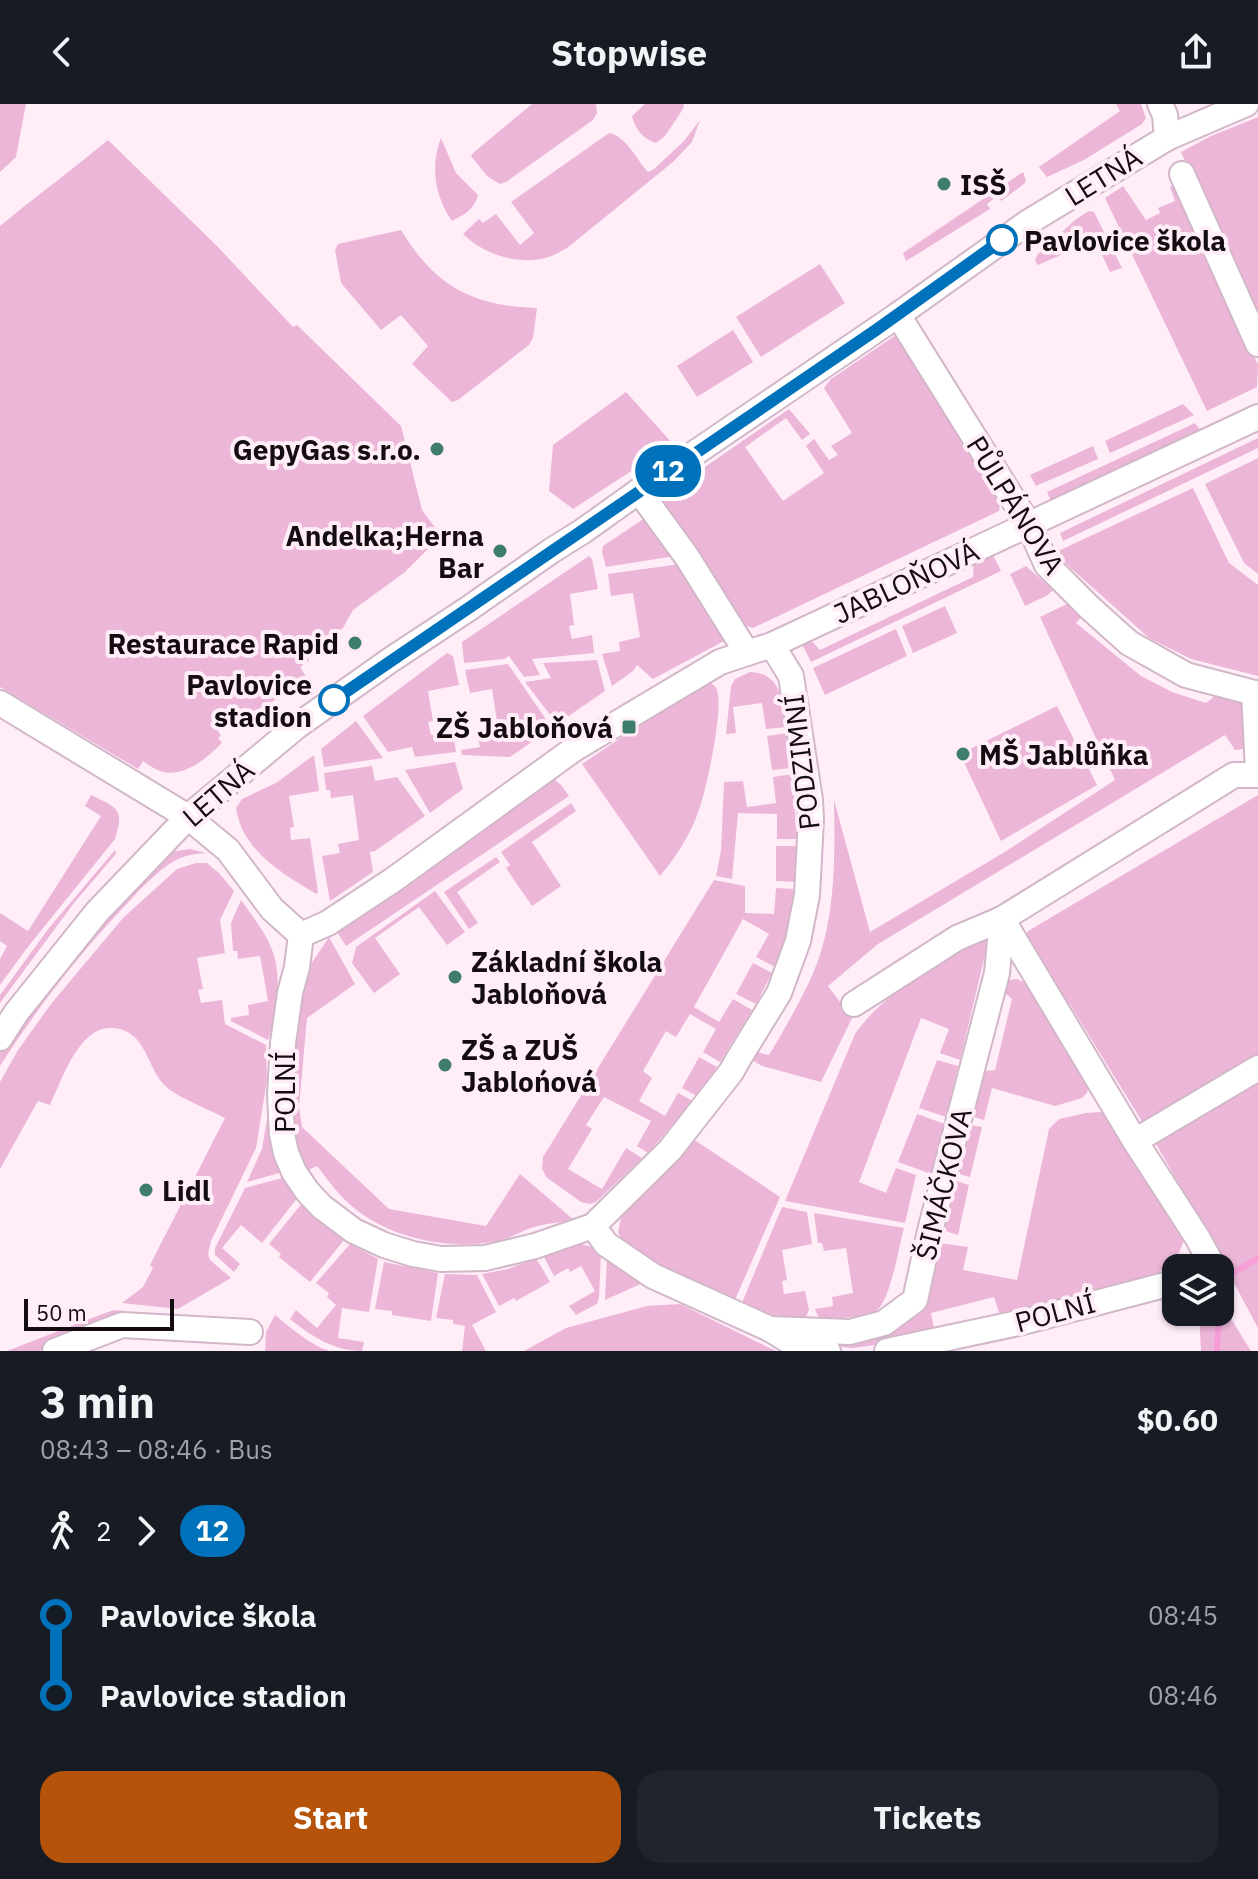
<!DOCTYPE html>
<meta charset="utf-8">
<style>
:root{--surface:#171b24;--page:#20242c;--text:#f1f3f6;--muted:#9ea1a6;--accent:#b45309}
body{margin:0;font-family:"IBM Plex Sans",sans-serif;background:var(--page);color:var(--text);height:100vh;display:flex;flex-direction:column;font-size:30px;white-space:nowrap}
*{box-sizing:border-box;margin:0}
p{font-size:26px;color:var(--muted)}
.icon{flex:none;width:44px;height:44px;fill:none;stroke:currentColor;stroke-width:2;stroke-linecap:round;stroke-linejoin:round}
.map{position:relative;height:1247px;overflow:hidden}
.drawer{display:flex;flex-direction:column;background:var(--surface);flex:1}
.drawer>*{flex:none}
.badge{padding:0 16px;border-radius:26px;font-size:28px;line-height:52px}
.controls{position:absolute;left:1162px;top:1150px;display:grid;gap:16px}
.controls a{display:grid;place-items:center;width:72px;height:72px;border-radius:16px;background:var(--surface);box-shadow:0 2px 6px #0004;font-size:40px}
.scale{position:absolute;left:24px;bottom:20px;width:150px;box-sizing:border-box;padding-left:8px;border:4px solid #150c12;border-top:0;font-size:22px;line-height:28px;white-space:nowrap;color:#150c12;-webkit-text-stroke:6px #ffeef8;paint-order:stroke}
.map>.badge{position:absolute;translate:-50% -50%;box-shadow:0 0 0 4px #fff}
.legs{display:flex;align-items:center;gap:12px;height:88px;padding:0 40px;font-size:26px}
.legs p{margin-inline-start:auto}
.headline{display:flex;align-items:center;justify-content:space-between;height:136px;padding:0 40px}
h1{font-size:44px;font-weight:700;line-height:60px}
.cta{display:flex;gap:16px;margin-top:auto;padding:16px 40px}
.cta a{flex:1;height:92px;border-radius:24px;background:var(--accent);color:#fff;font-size:32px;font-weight:700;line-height:92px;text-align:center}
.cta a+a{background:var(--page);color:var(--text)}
ul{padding:0 40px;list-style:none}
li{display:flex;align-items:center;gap:28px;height:80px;font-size:30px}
li i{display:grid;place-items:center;width:12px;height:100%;margin:0 10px;background:currentColor}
li i::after{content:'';width:20px;height:20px;margin:-10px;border:6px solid;border-radius:50%;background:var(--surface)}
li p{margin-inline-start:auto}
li:first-child i{background:linear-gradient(#0000 50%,currentColor 0)}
li:last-child i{background:linear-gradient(currentColor 50%,#0000 0)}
header{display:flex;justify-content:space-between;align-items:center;height:104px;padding:0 40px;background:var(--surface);font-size:36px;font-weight:700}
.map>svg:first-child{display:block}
.green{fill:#ecb6d8}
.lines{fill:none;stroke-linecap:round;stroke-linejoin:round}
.stream{stroke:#f79ed9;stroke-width:6}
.minor-casing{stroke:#d2b7c8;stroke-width:28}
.minor{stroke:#fff;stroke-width:24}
.line-1-casing{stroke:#fff;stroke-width:18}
.line-1{stroke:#0072bc;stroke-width:12}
.poi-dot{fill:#3e7d6b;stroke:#ffeef8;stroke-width:3}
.stop-1-dot{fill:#fff;stroke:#0072bc;stroke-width:4}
.labels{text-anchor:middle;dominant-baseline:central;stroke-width:8;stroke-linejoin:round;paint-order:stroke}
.street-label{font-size:28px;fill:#150c12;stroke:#ffeef8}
.poi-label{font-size:28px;font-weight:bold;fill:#150c12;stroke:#ffeef8;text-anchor:start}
.stop-label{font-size:28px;font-weight:bold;fill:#150c12;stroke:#ffeef8;text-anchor:start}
</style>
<header><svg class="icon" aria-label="back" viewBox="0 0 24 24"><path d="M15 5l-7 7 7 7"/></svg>Stopwise<svg class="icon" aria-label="share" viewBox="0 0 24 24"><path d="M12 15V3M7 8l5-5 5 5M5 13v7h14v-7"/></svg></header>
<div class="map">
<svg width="1258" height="1247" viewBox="0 0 1258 1247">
<rect width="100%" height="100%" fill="#ffeef8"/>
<!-- green -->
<g class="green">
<path d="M0 0H26L16 53 0 68Z"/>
<path d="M532 0H596L597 9 593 16 506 78 500 80 487 72 471 52 473 49Z"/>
<path d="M645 0H684L683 5 665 32 656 39C642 34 636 26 632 12Z"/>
<path d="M1116 0H1141L1146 14 1142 20 1084 56 1047 73 1039 63 1120 7Z"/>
<path d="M1258 13V223L1181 48 1211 32Z"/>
<path d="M700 16 692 38 673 58 567 144C561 147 555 151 549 153 520 162 484 151 463 130L479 115 483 119 496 110 520 141 534 129 511 98 609 29C626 32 637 56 648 68L654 65 684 37Z"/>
<path d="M441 34 456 69 478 91C474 106 465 110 452 117 435 93 430 61 441 34Z"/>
<path d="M108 36 217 142 293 223 297 221 401 322 422 406 437 426V436L405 468 353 506 343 524 306 550 309 556 300 563 307 574 254 610 250 605 218 627 221 632 218 634 222 639C207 654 183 675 160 667 154 665 149 661 143 657L138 665 0 583V122C35 93 72 66 108 36Z"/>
<path d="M1023 68 1026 77 1024 80 1001 97 997 92 987 100 990 105 906 157 903 149Z"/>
<path d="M1178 79 1258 261 1257 283 1207 307 1105 94 1123 82 1146 116 1160 109 1158 104 1175 97 1170 83Z"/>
<path d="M1089 107 1094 108 1122 164 1110 168 1095 136 1038 161 1035 157 1037 151 1075 116Z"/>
<path d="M401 126C435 182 472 202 537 204L533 234 529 241 458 296 452 298 412 260 428 242 401 211 381 226 341 179 335 146 338 140Z"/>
<path d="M820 160 845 199 761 253 736 213Z"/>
<path d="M733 226 753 258 697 293 677 262Z"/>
<path d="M896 231H899L1001 397 999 407 753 524 744 521 662 402 661 393 789 305 810 330 802 336 786 314 745 343 783 397 824 369 806 342 814 335 829 356 838 351 831 342 852 329 824 284 831 275Z"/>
<path d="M626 288 673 340 573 405 549 387 553 341Z"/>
<path d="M1183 300 1194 311 1110 349 1105 337Z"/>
<path d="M1195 319 1202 329 1052 399 1047 388Z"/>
<path d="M1258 334V344L1063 437 1060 429Z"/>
<path d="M1093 342 1098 355 1036 382 1030 371Z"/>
<path d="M1258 354V470L1244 459 1205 380Z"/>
<path d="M1193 384 1229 459 1258 481V572L1191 555 1149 534 1054 449Z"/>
<path d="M645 414 675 452 606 463 602 448 603 442Z"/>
<path d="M992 449 1001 467 811 558 802 540 810 535 820 546 973 473 974 456Z"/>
<path d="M589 452 592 455 598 485 570 490 574 521 569 522 572 535 592 531 594 549 532 555 540 571 524 573 509 552 504 555 464 559 462 538Z"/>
<path d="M680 460 724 527V537L653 575 637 561 633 567 612 582 602 550 620 547 619 538 640 533 633 489 611 492 608 470Z"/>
<path d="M1026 462 1053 486 1048 491 1025 502 1010 470Z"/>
<path d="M1067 500 1087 507 1076 519 1141 572 1172 588 1206 599 1221 587 1237 592 1244 604 1250 644 1235 646 1225 631 878 840 828 882 852 914 821 978 762 962 748 954 752 947 769 951C784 926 799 900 811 874 836 820 835 755 834 696L870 828 1003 749 1115 676 1040 513Z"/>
<path d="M945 502 957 529 913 549 902 522Z"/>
<path d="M896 525 907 552 825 591 813 564Z"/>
<path d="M447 549 453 552 459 581 428 587 433 617 428 618 431 631 453 628 456 648 415 653 412 643 388 648 363 612Z"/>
<path d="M597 556 605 587 557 620 525 578 551 574 543 559Z"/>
<path d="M508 560 552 624 510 653 462 651 461 646 480 643 478 634 499 630 492 585 470 589 465 566Z"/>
<path d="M750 568C782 569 782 598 787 623L766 625 762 599 733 603 736 629 726 630 731 582 735 575Z"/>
<path d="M709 578C713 581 715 581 717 586 724 606 705 694 696 714 687 736 675 754 660 772L582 660 683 592Z"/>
<path d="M1057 602 1097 681 1001 737 960 650Z"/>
<path d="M356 617 383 654 324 663 321 645Z"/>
<path d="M788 629 792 664 772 666 767 632Z"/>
<path d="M314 651 319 687 289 692 294 723 290 724 291 736 310 734 318 788 316 790C283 770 242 747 236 704L242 695 276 679Z"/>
<path d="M455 658 463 685 430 709 405 666Z"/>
<path d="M372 662 375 677 397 673 425 712 375 747 370 748 373 768 330 797 322 752 340 749 338 740 359 736 353 691 331 694 330 686H326L324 669Z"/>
<path d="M793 670 797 735H777V710L738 709 732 775 716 772 721 747 724 678 743 677 747 703 776 699 773 673Z"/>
<path d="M554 675 561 681 569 692 346 842 336 826 547 676Z"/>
<path d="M91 691C117 704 125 704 115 735L27 844 0 881V855L7 842 0 837V809L28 827 101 712 85 702Z"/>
<path d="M1258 691V951L1143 1019 1069 899 1063 901 1024 837 1028 827Z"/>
<path d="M571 699 576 707 532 738 561 782 532 802 506 764 510 761 501 748Z"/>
<path d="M776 742H797L795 778 776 777Z"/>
<path d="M190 745 206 749C195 750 186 751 176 756 156 767 137 789 121 806 76 854 36 906 0 962V949L44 885 90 829 170 748Z"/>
<path d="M115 746 116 748 115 751 74 799 0 899V891L49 824Z"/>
<path d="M496 753 500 758 457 788 478 819 469 825 444 788Z"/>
<path d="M196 759H207L220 770 234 787 220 816 225 849 197 854 203 885 198 886 201 899 222 896 225 920 266 941 267 976 256 1044 211 1137 208 1150 210 1156 231 1174 178 1205 122 1199 143 1183 153 1164 150 1161 225 1014C210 1006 182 995 169 985 154 974 150 953 139 938 132 929 124 925 113 924 79 921 62 976 50 1001L38 997 0 1065V978L18 946 51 900 123 814 177 765Z"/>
<path d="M714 776 745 782V809L774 810 776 784 794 785C790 812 786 838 775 863L756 853 769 830 743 815 694 903 719 918 733 895 752 906 720 958 703 948 716 925 690 910 676 933 666 927 643 967 652 974 639 997 665 1012 678 989 693 997 648 1049 637 1042 651 1017 604 993 586 1021 592 1025 568 1065 602 1085 626 1044 642 1054 596 1098 590 1100 581 1098 546 1073 542 1064 543 1053Z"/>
<path d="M435 787 465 828 447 841 419 803 375 834 400 870 374 889 352 859 356 843Z"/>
<path d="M241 796C270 836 284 854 275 906 273 916 272 927 268 936L231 917V914L249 911 248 901 268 897 260 852 238 855 237 847H233L231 819Z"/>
<path d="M329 833 355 880 307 914 299 1003 302 1023 389 1105 486 1122 520 1070 574 1116C562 1118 550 1119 538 1122 523 1125 510 1136 492 1138 441 1146 381 1132 344 1095 334 1085 326 1073 317 1062L302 1069 292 1036 288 999 297 902 305 869Z"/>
<path d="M978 835 989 837 990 851H985L960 956 940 949 949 925 921 914 859 1078 886 1089 896 1064 916 1071 905 1119 785 1097 855 930C880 892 939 859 978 835Z"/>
<path d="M753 859 772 869 756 900 736 890Z"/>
<path d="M1017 875 1028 880 1090 978 1087 989 1082 994 1055 1002 992 984 984 1016 968 1011 978 968 995 966 1012 895 999 884 1000 880 1009 876Z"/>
<path d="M699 953 717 963 697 992 682 984Z"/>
<path d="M937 956 958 962 946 1013 919 1004Z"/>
<path d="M1258 972V1224L1209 1132 1152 1033Z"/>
<path d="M269 1003 283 1068 247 1078 262 1045Z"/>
<path d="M1100 1008 1109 1013 1185 1134 1176 1156 1154 1172 1000 1212 994 1193 931 1209 935 1229 911 1236 853 1244 824 1241 888 1225 940 1139 968 1143 963 1166 1017 1176 1049 1025 1059 1015 1086 1009Z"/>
<path d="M917 1010 945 1020 934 1071 898 1058Z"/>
<path d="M966 1020 982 1023 970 1073 955 1069Z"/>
<path d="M690 1033 780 1093 734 1198 674 1171 622 1137 618 1128 622 1110Z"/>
<path d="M286 1073 299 1092 262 1139 241 1121 222 1144 240 1160 234 1168 215 1151V1144L245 1084Z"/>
<path d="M953 1076 969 1081 958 1131 942 1126Z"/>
<path d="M303 1098 322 1120 344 1136 310 1178 279 1153 281 1150 269 1140Z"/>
<path d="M782 1103 807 1108 812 1140 782 1146 787 1176 782 1177 784 1190 805 1187 809 1206 805 1215 773 1211 741 1201Z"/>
<path d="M814 1109 904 1124C899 1142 890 1198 876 1207 867 1213 831 1215 819 1215L815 1205 833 1202 832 1193 853 1189 846 1144 824 1147 822 1139H818Z"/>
<path d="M350 1140 378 1155 369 1208 342 1204 338 1234 364 1238 362 1247C334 1247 311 1232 290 1215L296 1206 317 1224 336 1201 327 1193 329 1189 316 1179Z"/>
<path d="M580 1140 596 1144 601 1149 599 1194 597 1200 576 1211 569 1202 595 1187 581 1162 570 1168 568 1164 554 1172 543 1151 566 1141Z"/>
<path d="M536 1154 550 1178 516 1197 514 1194 499 1202 482 1170 508 1165Z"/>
<path d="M607 1154 645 1178 605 1196Z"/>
<path d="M384 1158 438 1169 431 1217 392 1211V1207L375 1205Z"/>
<path d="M445 1170 477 1171 496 1208 472 1221 486 1247H462L465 1222 453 1220V1216L436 1214Z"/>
<path d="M680 1200 776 1247H524L566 1224 647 1202Z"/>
<path d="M1220 1204 1225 1205 1251 1247H1201L1199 1208H1220Z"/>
<path d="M114 1206 125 1207 124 1212 39 1247H7L97 1212Z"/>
<path d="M275 1211C291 1224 309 1240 329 1247H265L266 1228Z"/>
</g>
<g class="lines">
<!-- stream -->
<g class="stream">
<path d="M1232 1170 1258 1154"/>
<path d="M1217 1247 1219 1208"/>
</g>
<!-- minor casing -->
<g class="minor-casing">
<g id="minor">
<path d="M1160 0 1165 11 1167 34"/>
<path d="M1182 70 1258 240"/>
<path d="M898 211 1029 421 1047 461 1090 504 1129 539 1186 571 1258 590"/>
<path d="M772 541 1258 313"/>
<path d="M1254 589 1258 666"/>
<path d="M0 599 188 713 228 746 272 805 301 831"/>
<path d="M1002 815 1135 1037 1197 1133 1214 1164"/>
<path d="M301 831 297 863 290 889 283 939 280 991 282 1030 286 1049 294 1068 307 1087 322 1103 354 1127 384 1141 413 1150 441 1155 485 1154 535 1142 593 1122 670 1046 731 968 739 954 779 889 798 837 807 791 811 715 810 696 791 572 772 541 747 549 687 453 639 387"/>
<path d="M301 831 328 819 393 776 574 645 720 558 747 549"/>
<path d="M854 900 957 834 1002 815 1234 671H1258"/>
<path d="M0 934 16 909 97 808 188 713 297 622 392 555 468 505 551 447 583 427 639 387 898 211 1027 119 1167 34 1246 0"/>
<path d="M1135 1037 1258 964"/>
<path d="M593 1122 606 1140 653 1172 770 1225 797 1242 828 1247"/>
<path d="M770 1225 850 1228 884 1219 915 1196 930 1127 997 869 1002 815"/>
<path d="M55 1247 122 1221 250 1228"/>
<path d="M887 1247 1023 1218 1176 1178"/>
</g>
</g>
<!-- minor -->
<use href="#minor" class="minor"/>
</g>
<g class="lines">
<!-- line-1 casing -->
<g class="line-1-casing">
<path id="line-1" d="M334 596 876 226 1002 136"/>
</g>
<!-- line-1 -->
<use href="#line-1" class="line-1"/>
</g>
<!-- markers -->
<g class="poi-dot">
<circle cx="944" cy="80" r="8"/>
<circle cx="437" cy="345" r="8"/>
<circle cx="500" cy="447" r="8"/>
<circle cx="355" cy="539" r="8"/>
<rect x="621" y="615" width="16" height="16" rx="4"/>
<circle cx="963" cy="650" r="8"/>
<circle cx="455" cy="873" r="8"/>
<circle cx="445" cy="961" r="8"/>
<circle cx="146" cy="1086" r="8"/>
</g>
<g class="stop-1-dot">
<circle cx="1002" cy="136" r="14"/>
<circle cx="334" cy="596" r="14"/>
</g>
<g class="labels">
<!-- street labels -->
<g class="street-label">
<text transform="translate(1103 72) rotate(-32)">LETNÁ</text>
<text transform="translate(1016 401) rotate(58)">PŮLPÁNOVA</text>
<text transform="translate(906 478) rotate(-25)">JABLOŇOVÁ</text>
<text transform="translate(801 658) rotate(-97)">PODZIMNÍ</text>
<text transform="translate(218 689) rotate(-41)">LETNÁ</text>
<text transform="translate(284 988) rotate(-90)">POLNÍ</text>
<text transform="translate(943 1080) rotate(-76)">ŠIMÁČKOVA</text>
<text transform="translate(1055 1208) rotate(-15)">POLNÍ</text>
</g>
<!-- poi labels -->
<g class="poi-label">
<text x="960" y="80">ISŠ</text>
<text x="421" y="345" text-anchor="end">GepyGas s.r.o.</text>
<text x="484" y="431" text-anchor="end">Andelka;Herna<tspan x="484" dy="32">Bar</tspan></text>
<text x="339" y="539" text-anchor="end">Restaurace Rapid</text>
<text x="613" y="623" text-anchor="end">ZŠ Jabloňová</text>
<text x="979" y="650">MŠ Jablůňka</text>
<text x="471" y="857">Základní škola<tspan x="471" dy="32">Jabloňová</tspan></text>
<text x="461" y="945">ZŠ a ZUŠ<tspan x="461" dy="32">Jablońová</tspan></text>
<text x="162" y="1086">Lidl</text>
</g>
<!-- stop labels -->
<g class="stop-label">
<text x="1024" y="136">Pavlovice škola</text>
<text x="312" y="580" text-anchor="end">Pavlovice<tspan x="312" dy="32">stadion</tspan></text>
</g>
</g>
</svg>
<div class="controls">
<a><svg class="icon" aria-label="layers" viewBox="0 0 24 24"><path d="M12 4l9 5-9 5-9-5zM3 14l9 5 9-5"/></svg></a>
</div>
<div class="scale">50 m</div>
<b class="badge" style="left:668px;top:367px;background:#0072bc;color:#fff">12</b>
</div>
<section class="drawer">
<div class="headline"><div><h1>3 min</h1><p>08:43 – 08:46 · Bus</p></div><b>$0.60</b></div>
<div class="legs"><svg class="icon" aria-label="walk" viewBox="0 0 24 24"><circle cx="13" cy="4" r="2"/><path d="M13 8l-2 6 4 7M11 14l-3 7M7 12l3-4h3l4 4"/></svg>2<svg class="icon" aria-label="forward" viewBox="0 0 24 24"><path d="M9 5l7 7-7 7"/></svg><b class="badge" style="background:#0072bc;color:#fff">12</b></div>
<ul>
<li><i style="color:#0072bc"></i><b>Pavlovice škola</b><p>08:45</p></li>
<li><i style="color:#0072bc"></i><b>Pavlovice stadion</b><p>08:46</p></li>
</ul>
<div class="cta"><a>Start</a><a>Tickets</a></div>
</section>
